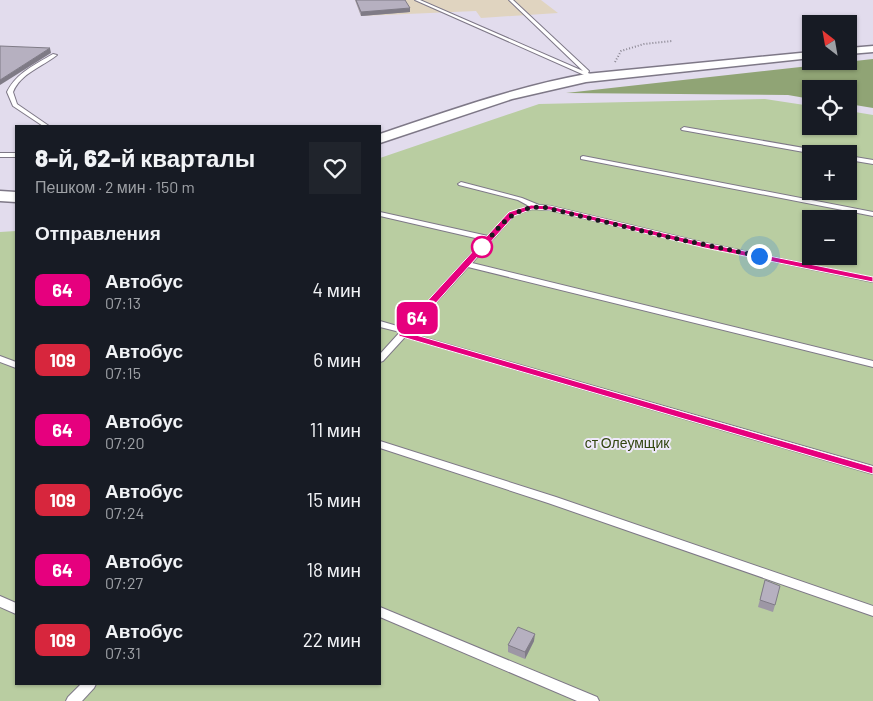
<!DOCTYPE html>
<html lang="ru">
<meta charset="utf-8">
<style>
:root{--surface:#171b24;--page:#20242c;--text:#f1f3f6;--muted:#9ea1a6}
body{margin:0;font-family:Barlow,sans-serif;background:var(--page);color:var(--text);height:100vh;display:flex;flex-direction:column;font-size:19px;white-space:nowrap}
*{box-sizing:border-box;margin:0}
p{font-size:16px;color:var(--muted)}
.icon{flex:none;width:28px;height:28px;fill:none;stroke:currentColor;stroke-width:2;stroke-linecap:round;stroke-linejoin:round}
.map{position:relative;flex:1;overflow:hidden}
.side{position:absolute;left:15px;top:125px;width:366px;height:560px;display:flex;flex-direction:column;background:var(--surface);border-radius:0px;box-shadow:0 1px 4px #0004}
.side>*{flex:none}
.badge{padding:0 10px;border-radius:8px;font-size:18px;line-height:32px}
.needle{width:32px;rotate:329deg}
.buttons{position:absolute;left:802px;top:15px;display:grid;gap:10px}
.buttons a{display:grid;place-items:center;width:55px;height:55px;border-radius:0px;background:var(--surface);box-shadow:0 1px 4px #0004;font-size:25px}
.you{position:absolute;width:25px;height:25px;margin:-12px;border:4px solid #fff;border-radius:50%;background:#1a73e8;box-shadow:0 0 0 8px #1a73e833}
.map>.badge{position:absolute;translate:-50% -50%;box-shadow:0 0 0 2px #fff}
h2{padding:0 20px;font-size:19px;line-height:45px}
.round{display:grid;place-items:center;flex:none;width:52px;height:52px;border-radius:0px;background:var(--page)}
.summary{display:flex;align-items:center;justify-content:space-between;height:85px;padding:0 20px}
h1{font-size:24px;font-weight:800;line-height:38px}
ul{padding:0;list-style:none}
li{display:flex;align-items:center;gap:15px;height:70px;padding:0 20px}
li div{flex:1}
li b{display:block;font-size:19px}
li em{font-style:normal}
li .badge{min-width:55px;font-weight:700;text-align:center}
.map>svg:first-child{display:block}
.industrial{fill:#e0d4c0}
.green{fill:#b9cda1;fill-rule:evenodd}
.forest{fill:#90a475}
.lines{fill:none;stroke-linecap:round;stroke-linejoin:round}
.service-casing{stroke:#7e7887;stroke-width:2}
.tertiary-casing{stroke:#7e7887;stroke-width:3}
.path{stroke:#898591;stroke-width:2;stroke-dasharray:1 2;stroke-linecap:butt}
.service{fill:#fff;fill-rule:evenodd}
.tertiary{fill:#fff;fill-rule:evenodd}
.wall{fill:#9d97a5}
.shaded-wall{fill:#7f7b86}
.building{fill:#b6b0c0;stroke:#7f7b86}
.line{fill:#e6007e;stroke:#fff}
.walk{stroke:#1b191f;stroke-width:5;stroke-dasharray:0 9}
.stop-dot{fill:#fff;stroke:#e6007e;stroke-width:2.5}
.labels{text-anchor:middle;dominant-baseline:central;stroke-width:4;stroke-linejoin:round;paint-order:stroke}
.park-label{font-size:14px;fill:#32450f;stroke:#efe9fb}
</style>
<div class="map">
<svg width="873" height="701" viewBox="0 0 873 701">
<rect width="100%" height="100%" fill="#e2dced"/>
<!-- industrial -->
<path class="industrial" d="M355 0H541L558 13 481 18 476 11 361 16Z"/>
<!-- green -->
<path class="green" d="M765 99 811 106V126H849V111L873 115V701H0V232L16 231V684H380V158L539 104ZM811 154H849V191H811ZM811 219H849V256H811Z"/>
<!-- forest -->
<path class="forest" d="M873 59V108L849 104V89H811V99L788 95 566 93Z"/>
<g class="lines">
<!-- service casing -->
<g class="service-casing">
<g id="service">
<path d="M415 0H420L583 71 509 0H513L589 71 588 73 596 77 591 78Z"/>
<path d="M53 54 57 55C42 67 21 73 13 92L17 104 49 126H43L13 106 7 92C16 73 36 64 53 54Z"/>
<path d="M684 127 827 152 830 154H815L682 130 681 129Z"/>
<rect x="0" y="153" width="16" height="4"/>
<path d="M583 156 873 212V216L581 159V157Z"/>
<path d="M849 156 873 160V164L849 160Z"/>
<path d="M461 182 522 198 539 205 550 206 705 243 873 278V282L705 247 550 210 532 209 514 215 472 263 873 361V367L468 267 408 333 873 466V474L405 337 383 361 380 362V354L400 332 380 327V321L404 328 484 240 380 216V212L488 236 510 213 529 206 518 200 459 185 458 184Z"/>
<path d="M0 356 16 362V368L0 362Z"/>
<path d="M380 441 556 497 873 606V616L548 503 380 448Z"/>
<path d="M0 596 16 603V614L0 607Z"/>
<path d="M380 607 597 697 599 701H577L380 617Z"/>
<path d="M81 684H96L94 688 82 701H66L68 697Z"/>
</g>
</g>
<!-- tertiary casing -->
<g class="tertiary-casing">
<g id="tertiary">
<path d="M873 46V52L849 54V48Z"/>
<path d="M811 52V58L586 82 512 99 380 143V134C448 111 515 87 586 74Z"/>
<path d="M0 191 16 192V202L0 201Z"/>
</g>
</g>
<!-- path -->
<path class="path" d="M615 62 621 51 644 44 672 41"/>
<!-- service -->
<use href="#service" class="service"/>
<!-- tertiary -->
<use href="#tertiary" class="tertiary"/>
</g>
<!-- wall -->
<g class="wall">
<path d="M355 0H405L410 12 361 16Z"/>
<path d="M765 580 775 605 773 612 758 607Z"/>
<path d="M534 641 525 659 508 652V645Z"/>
</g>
<!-- shaded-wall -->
<g class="shaded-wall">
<path d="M410 8V12L361 16V12Z"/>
<path d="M50 48 51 53 0 85V80Z"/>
<path d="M535 634 534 641 525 659V652Z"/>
</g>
<!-- building -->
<g class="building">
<path d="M356 0H405L410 8 361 12Z"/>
<path d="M0 46 50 48 0 80Z"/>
<path d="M765 580 780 586 775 605 760 600Z"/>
<path d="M518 627 535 634 525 652 508 645Z"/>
</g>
<!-- line -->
<path class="line" d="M531 205 550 206 705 243 873 277V282L705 248 550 210 532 209 514 216 409 333 873 467V474L399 336V332L509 212Z"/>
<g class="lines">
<!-- walk -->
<path class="walk" d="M482 247 478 251C499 229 510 206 543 207L668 237 759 256"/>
</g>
<!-- markers -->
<circle class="stop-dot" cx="482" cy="247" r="10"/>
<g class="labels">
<!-- park labels -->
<g class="park-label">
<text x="627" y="442">ст Олеумщик</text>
</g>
</g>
</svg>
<div class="buttons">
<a><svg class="needle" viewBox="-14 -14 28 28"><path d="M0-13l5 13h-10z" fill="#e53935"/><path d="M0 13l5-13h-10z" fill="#9ea1a6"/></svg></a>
<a><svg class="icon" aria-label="locate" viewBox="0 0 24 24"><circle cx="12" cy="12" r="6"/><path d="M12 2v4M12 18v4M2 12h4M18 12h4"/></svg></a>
<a>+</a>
<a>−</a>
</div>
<div class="you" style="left:759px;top:256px"></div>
<b class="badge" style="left:417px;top:318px;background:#e6007e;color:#fff">64</b>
<section class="side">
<div class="summary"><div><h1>8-й, 62-й кварталы</h1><p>Пешком · 2 мин · 150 m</p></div><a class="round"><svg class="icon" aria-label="heart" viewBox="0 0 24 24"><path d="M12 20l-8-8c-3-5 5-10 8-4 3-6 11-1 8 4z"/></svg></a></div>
<h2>Отправления</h2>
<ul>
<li><span class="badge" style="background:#e6007e;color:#fff">64</span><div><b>Автобус</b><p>07:13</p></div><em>4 мин</em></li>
<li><span class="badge" style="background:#d7263d;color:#fff">109</span><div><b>Автобус</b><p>07:15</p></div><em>6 мин</em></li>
<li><span class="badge" style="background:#e6007e;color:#fff">64</span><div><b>Автобус</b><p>07:20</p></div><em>11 мин</em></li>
<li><span class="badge" style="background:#d7263d;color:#fff">109</span><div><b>Автобус</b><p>07:24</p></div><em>15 мин</em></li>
<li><span class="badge" style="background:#e6007e;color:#fff">64</span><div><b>Автобус</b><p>07:27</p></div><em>18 мин</em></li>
<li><span class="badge" style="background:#d7263d;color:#fff">109</span><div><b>Автобус</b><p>07:31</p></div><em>22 мин</em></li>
</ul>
</section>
</div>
